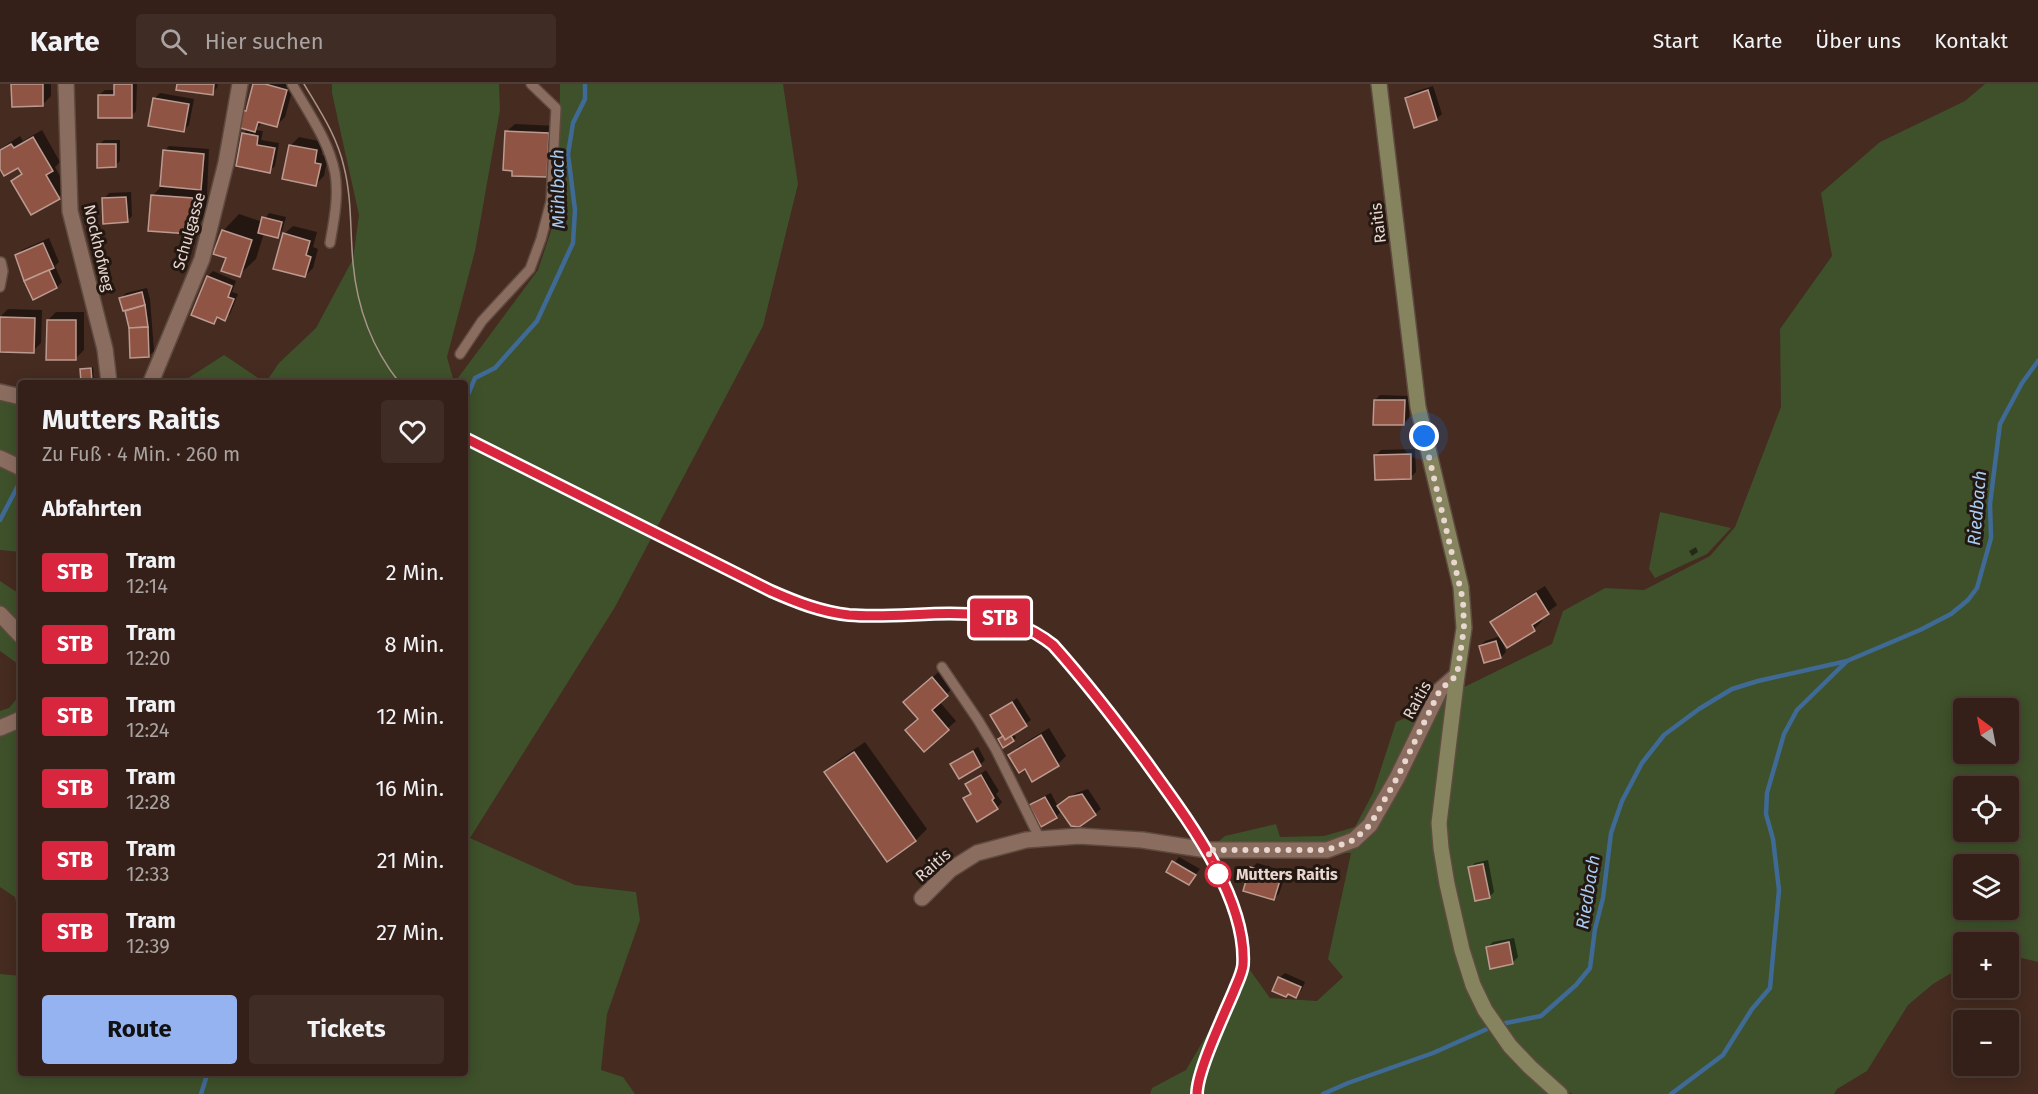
<!DOCTYPE html>
<html lang="de">
<meta charset="utf-8">
<style>
:root{--surface:#342018;--page:#3f2d25;--text:#f1f3f6;--muted:#a9a3a2;--line:#4e3e37;--accent:#95b2f1}
body{margin:0;font-family:"Fira Sans",sans-serif;background:var(--page);color:var(--text);height:100vh;display:flex;flex-direction:column;font-size:22px;white-space:nowrap}
*{box-sizing:border-box;margin:0}
p{font-size:20px;color:var(--muted)}
.icon{flex:none;width:33px;height:33px;fill:none;stroke:currentColor;stroke-width:2;stroke-linecap:round;stroke-linejoin:round}
.map{position:relative;flex:1;overflow:hidden}
.drawer{position:absolute;left:18px;top:296px;width:450px;height:696px;display:flex;flex-direction:column;background:var(--surface);border-radius:6px;box-shadow:0 3px 15px #0003,0 0 0 2px var(--line)}
.drawer>*{flex:none}
.badge{padding:0 12px;border-radius:4px;font-size:21px;line-height:39px}
.needle{width:39px;rotate:328deg}
.tools{position:absolute;left:1953px;top:614px;display:grid;gap:12px}
.tools a{display:grid;place-items:center;width:66px;height:66px;border-radius:6px;background:var(--surface);box-shadow:0 3px 15px #0003,0 0 0 2px var(--line);font-size:30px}
.you{position:absolute;width:30px;height:30px;margin:-15px;border:4px solid #fff;border-radius:50%;background:#1a73e8;box-shadow:0 0 0 9px #1a73e833}
.map>.badge{position:absolute;translate:-50% -50%;box-shadow:0 0 0 3px #fff}
h2{padding:0 24px;font-size:22px;line-height:54px}
.round{display:grid;place-items:center;flex:none;width:63px;height:63px;border-radius:6px;background:var(--page)}
.head{display:flex;align-items:center;justify-content:space-between;height:102px;padding:0 24px}
h1{font-size:28px;font-weight:700;line-height:45px}
.button{display:flex;gap:12px;margin-top:auto;padding:12px 24px}
.button a{flex:1;height:69px;border-radius:6px;background:var(--accent);color:#111;font-size:24px;font-weight:700;line-height:69px;text-align:center}
.button a+a{background:var(--page);color:var(--text)}
ul{padding:0;list-style:none}
li{display:flex;align-items:center;gap:18px;height:72px;padding:0 24px}
li div{flex:1}
li b{display:block;font-size:22px}
li em{font-style:normal}
li .badge{min-width:66px;font-weight:700;text-align:center}
header{display:flex;align-items:center;gap:36px;box-sizing:border-box;height:84px;padding:0 30px;background:var(--surface);border-bottom:2px solid var(--line)}
header strong{font-size:28px}
nav{display:flex;gap:33px;margin-inline-start:auto;font-size:21px}
.search{width:420px;height:54px;background:var(--page);display:flex;align-items:center;gap:15px;box-sizing:border-box;padding:0 21px;border-radius:6px;color:var(--muted);font-size:22px}
.map>svg:first-child{display:block}
.green{fill:#3e512a;fill-rule:evenodd}
.shadow{fill:#0007}
.lines{fill:none;stroke-linecap:round;stroke-linejoin:round}
.stream{stroke:#406a96;stroke-width:4.5}
.building{fill:#905444;stroke:#bc9a90;stroke-width:1.5}
.lane-casing{stroke:#5f4a40;stroke-width:12}
.street-casing{stroke:#5f4a40;stroke-width:18}
.secondary-casing{stroke:#5f4a40;stroke-width:18}
.lane{stroke:#8b6d60;stroke-width:9}
.street{stroke:#8b6d60;stroke-width:15}
.secondary{stroke:#85845e;stroke-width:15}
.tram{stroke:#a9948b;stroke-width:1.5}
.line-casing{stroke:#fff;stroke-width:14}
.line{stroke:#d7263d;stroke-width:9}
.walk{stroke:#e8d6cf;stroke-width:6;stroke-dasharray:0 10.8}
.stop-dot{fill:#fff;stroke:#d7263d;stroke-width:3}
.labels{text-anchor:middle;dominant-baseline:central;stroke-width:6;stroke-linejoin:round;paint-order:stroke}
.street-label{font-size:16px;fill:#e8d6cf;stroke:#231712}
.stop-label{font-size:16px;font-weight:bold;fill:#e8d6cf;stroke:#231712;text-anchor:start}
.water-label{font-size:18px;font-style:italic;fill:#a8cdf5;stroke:#231712}
</style>
<header>
<strong>Karte</strong>
<div class="search"><svg class="icon" aria-label="search" viewBox="0 0 24 24"><circle cx="10" cy="10" r="6"/><path d="M15 15l6 6"/></svg>Hier suchen</div>
<nav><a>Start</a><a>Karte</a><a>Über uns</a><a>Kontakt</a></nav>
</header>
<div class="map">
<svg width="2038" height="1010" viewBox="0 0 2038 1010">
<rect width="100%" height="100%" fill="#452b20"/>
<!-- green -->
<g class="green">
<path d="M332 0H499L500 26 475 167 447 273 454 298H266L279 279 316 244 353 175 359 131 332 9Z"/>
<path d="M560 0H783L798 100 763 242 615 523 470 754 575 801 636 808 640 836 607 930 601 986 623 993 635 1010H0V890L21 892V988H465V298H455L538 186 553 141 559 79Z"/>
<path d="M1985 0H2038V878L2009 871 2008 858H1964L1963 882 1933 900 1908 921 1867 987 1837 1005 1834 1010H1572L1570 1008V1010H1150L1152 1004 1186 986 1247 882 1270 914 1317 917 1343 893 1328 875 1351 769 1214 761 1225 752 1276 740 1280 753 1324 752 1355 743 1373 709 1396 638 1414 630 1435 631 1446 612 1552 560 1563 527 1605 504 1644 506 1710 472 1735 443 1781 323 1780 245 1832 172 1821 109 1880 58 1965 17ZM1964 624H2008V669H1964ZM1964 702H2008V747H1964ZM1964 780H2008V825H1964Z"/>
<path d="M224 271 264 298H182Z"/>
<path d="M0 316 21 320V468L0 466Z"/>
<path d="M1660 428 1731 444 1707 470 1655 494 1649 485Z"/>
<path d="M0 497 21 511V582L0 567Z"/>
<path d="M21 610V845L15 813 0 803V627L9 624Z"/>
</g>
<!-- shadow -->
<g class="shadow">
<path d="M13 0H51V12L43 20Z"/>
<path d="M117 0H137L136 27 131 32 99 11 105 6H116Z"/>
<path d="M179 0H218L217 4 212 9Z"/>
<path d="M255 0H294L285 33 277 41 263 38 255 46 263 47 261 56 279 59 275 82 269 87 243 50 248 45 243 27 249 21Z"/>
<path d="M1433 2 1442 30 1436 35 1406 14 1411 9Z"/>
<path d="M160 9 194 15 189 41 183 47 155 14Z"/>
<path d="M515 40 557 42 555 84 546 92 506 48Z"/>
<path d="M42 46 60 78 55 83 67 105 59 113 32 129 13 97 22 88 19 82H0V65L20 52 23 57Z"/>
<path d="M299 53 324 58 322 71 328 72 324 92 315 101 284 94 291 61Z"/>
<path d="M104 56H120V77L115 82 99 61Z"/>
<path d="M169 62 209 65 206 132 190 148 152 112 163 101 164 67Z"/>
<path d="M131 108 132 132 127 137 104 115 109 109Z"/>
<path d="M269 129 286 133 282 147 277 152 264 149 256 175 239 191 227 173 223 147 239 130 263 138Z"/>
<path d="M293 142 317 148 313 163 318 165 313 184 305 192 284 150Z"/>
<path d="M49 154 59 178 55 182 62 198 57 203 17 171 22 166Z"/>
<path d="M213 187 236 197 232 208 238 210 230 230 224 235 219 233 213 239 208 192Z"/>
<path d="M147 204 150 215 154 267 149 272 131 244 121 214 126 209Z"/>
<path d="M8 225 42 226 41 259 33 267 0 266V233Z"/>
<path d="M56 228H84V266L76 274 48 236Z"/>
<path d="M93 283 94 297 83 298 82 286 84 284Z"/>
<path d="M1380 311 1410 312 1409 335 1404 340 1375 316Z"/>
<path d="M1415 365 1416 388 1411 393 1376 371 1381 366Z"/>
<path d="M1696 463 1698 468 1692 472 1689 467Z"/>
<path d="M1545 502 1557 521 1540 534 1542 537 1534 545 1507 562 1502 556 1506 568 1501 573 1480 562 1485 557 1501 552 1492 538 1500 530Z"/>
<path d="M941 586 955 602 939 617 956 637 924 665 913 610Z"/>
<path d="M1017 614 1031 636 1013 649 1016 654 1004 662V652L992 632Z"/>
<path d="M1049 644 1066 672 1058 680 1033 696 1025 683 1010 671 1018 663Z"/>
<path d="M865 658 927 745 916 756 887 776 826 688 837 677Z"/>
<path d="M978 663 985 676 980 681 952 680 957 675Z"/>
<path d="M986 686 999 707 996 710 1002 718 997 724 965 714 972 708 967 700Z"/>
<path d="M1088 705 1101 725 1079 742 1062 726 1056 733 1031 722 1036 716 1051 709 1058 723 1076 709Z"/>
<path d="M1179 773 1200 785 1189 799 1168 787Z"/>
<path d="M1488 776 1494 808 1489 813 1470 784 1475 779Z"/>
<path d="M1257 779 1286 788 1279 810 1273 815 1252 784Z"/>
<path d="M1514 854 1518 873 1513 878 1488 863 1493 858Z"/>
<path d="M1285 889 1305 898 1301 907 1296 913 1279 894Z"/>
</g>
<g class="lines">
<!-- stream -->
<g class="stream">
<path d="M465 318 475 294 495 284 537 237 573 159 575 126 568 70 573 39 585 15V0"/>
<path d="M0 436 21 396"/>
<path d="M201 1010 208 988"/>
<path d="M1323 1010 1348 999 1433 969 1496 941 1541 932 1576 901 1590 884 1595 845 1603 814 1611 749 1622 717 1642 679 1664 651 1699 625 1732 605 1758 597 1847 577 1920 546 1951 530 1968 516 1977 504 1991 454 1990 420 2000 340 2022 299 2038 277"/>
<path d="M1671 1010 1723 971 1752 925 1770 904 1779 806 1773 755 1766 730 1767 709 1784 650 1797 626 1846 578"/>
</g>
</g>
<!-- building -->
<g class="building">
<path d="M11 0H43V22L12 23Z"/>
<path d="M114 0H132V34H98V11H114Z"/>
<path d="M177 0H214L213 11 176 6Z"/>
<path d="M253 0H265L287 6 277 43 258 38 255 48 237 43 242 26 246 27Z"/>
<path d="M1428 6 1437 36 1414 44 1405 14Z"/>
<path d="M153 14 189 20 184 48 148 42Z"/>
<path d="M505 47 549 49 547 93 512 92V87L503 86Z"/>
<path d="M242 49 258 52 257 61 275 64 270 89 236 82Z"/>
<path d="M33 53 53 87 46 91 60 115 31 131 11 97 22 90 18 84 4 92 0 85V66L11 60 14 64Z"/>
<path d="M97 60H116V83L97 84Z"/>
<path d="M289 61 317 66 315 79 321 80 316 102 282 95Z"/>
<path d="M163 66 204 70 201 106 160 102Z"/>
<path d="M151 111 193 114 190 150 148 147Z"/>
<path d="M126 113 128 138 103 140 102 114Z"/>
<path d="M262 133 282 138 278 154 258 149Z"/>
<path d="M222 146 252 156 240 193 221 187 226 174 213 170Z"/>
<path d="M283 149 310 157 306 171 311 173 305 193 273 185Z"/>
<path d="M43 159 54 184 24 197 15 171Z"/>
<path d="M49 186 57 204 33 216 24 197Z"/>
<path d="M207 192 232 202 228 213 234 215 225 237 217 233 214 240 191 231Z"/>
<path d="M142 208 145 221 123 227 119 214Z"/>
<path d="M145 221 148 243 129 244 125 227Z"/>
<path d="M0 233 35 234 34 269 0 268Z"/>
<path d="M47 236H76V276H46Z"/>
<path d="M148 243 149 273 130 274 129 244Z"/>
<path d="M91 284 92 298H81L80 285Z"/>
<path d="M1374 316H1405L1404 341H1373Z"/>
<path d="M1411 370V395L1375 396 1374 371Z"/>
<path d="M1536 509 1549 530 1532 541 1535 547 1507 564 1490 538Z"/>
<path d="M1496 557 1501 574 1484 579 1479 562Z"/>
<path d="M932 593 948 612 932 626 949 646 924 668 905 646 918 635 903 618Z"/>
<path d="M1012 618 1027 642 1005 656 990 631Z"/>
<path d="M1041 651 1059 682 1032 698 1025 685 1019 689 1008 671Z"/>
<path d="M1003 652 1005 656 1011 652 1014 657 1003 664 998 655Z"/>
<path d="M973 667 981 682 959 695 950 680Z"/>
<path d="M854 668 916 757 887 778 824 688Z"/>
<path d="M981 691 994 714 992 716 998 725 977 738 963 714 971 710 965 700Z"/>
<path d="M1082 710 1096 731 1079 743 1071 742 1057 722 1069 713Z"/>
<path d="M1045 713 1057 734 1041 743 1029 721Z"/>
<path d="M1172 777 1196 791 1189 801 1166 788Z"/>
<path d="M1483 780 1490 814 1475 817 1468 783Z"/>
<path d="M1250 783 1281 793 1274 816 1243 807Z"/>
<path d="M1509 858 1513 880 1490 885 1486 863Z"/>
<path d="M1278 893 1301 903 1296 914 1288 910 1286 913 1272 907Z"/>
</g>
<g class="lines">
<!-- lane casing -->
<g class="lane-casing">
<g id="lane">
<path d="M292 0C308 28 329 57 335 89 339 112 334 136 330 159"/>
<path d="M0 203 3 187 1 178"/>
<path d="M460 270 482 237 530 185 541 155 551 117 556 24 531 0"/>
<path d="M942 583 978 636 996 666 1040 755"/>
</g>
</g>
<!-- street casing -->
<g class="street-casing">
<g id="street">
<path d="M66 0 70 127 105 265 109 298"/>
<path d="M151 298 202 175 226 79 240 0"/>
<path d="M0 308 21 313"/>
<path d="M0 374 21 384"/>
<path d="M0 530 21 552"/>
<path d="M0 644 21 635"/>
<path d="M922 814 950 786 977 769 1026 756 1079 752 1142 756 1207 766H1327L1354 756 1370 741 1397 694 1440 606 1457 591"/>
</g>
</g>
<!-- secondary casing -->
<g class="secondary-casing">
<path id="secondary" d="M1379 0 1418 323 1461 503 1464 544 1457 591 1439 739 1441 764 1447 800 1462 866 1473 901 1485 926 1510 962 1530 983 1560 1010"/>
</g>
<!-- lane -->
<use href="#lane" class="lane"/>
<!-- street -->
<use href="#street" class="street"/>
<!-- secondary -->
<use href="#secondary" class="secondary"/>
<!-- tram -->
<g class="tram">
<path d="M304 0C320 27 337 52 344 83 352 115 350 147 353 179 357 223 372 264 399 298"/>
<path d="M465 354 771 507C796 518 821 528 849 531 921 537 991 511 1053 561 1086 598 1117 638 1146 679 1185 732 1247 813 1243 881 1242 890 1237 899 1234 907 1224 931 1197 987 1197 1010"/>
</g>
</g>
<g class="lines">
<!-- line casing -->
<g class="line-casing">
<path id="line" d="M465 354 771 507C796 518 821 528 849 531 922 537 990 511 1053 561 1086 598 1117 638 1147 679 1185 732 1247 812 1243 881 1242 890 1237 899 1234 907 1224 931 1197 987 1197 1010"/>
</g>
<!-- line -->
<use href="#line" class="line"/>
<!-- walk -->
<path class="walk" d="M1218 790 1207 766H1327L1354 756 1370 741 1397 694 1440 606 1457 591 1464 544 1463 516 1424 352"/>
</g>
<!-- markers -->
<circle class="stop-dot" cx="1218" cy="790" r="12"/>
<g class="labels">
<!-- street labels -->
<g class="street-label">
<text transform="translate(1378 139) rotate(-97)">Raitis</text>
<text transform="translate(189 147) rotate(-74)">Schulgasse</text>
<text transform="translate(99 164) rotate(77)">Nockhofweg</text>
<text transform="translate(1417 616) rotate(-61)">Raitis</text>
<text transform="translate(933 781) rotate(-41)">Raitis</text>
</g>
<!-- stop labels -->
<g class="stop-label">
<text x="1236" y="790">Mutters Raitis</text>
</g>
<!-- water labels -->
<g class="water-label">
<text transform="translate(558 105) rotate(-91)">Mühlbach</text>
<text transform="translate(1977 424) rotate(-85)">Riedbach</text>
<text transform="translate(1588 808) rotate(-81)">Riedbach</text>
</g>
</g>
</svg>
<div class="tools">
<a><svg class="needle" viewBox="-14 -14 28 28"><path d="M0-13l5 13h-10z" fill="#e53935"/><path d="M0 13l5-13h-10z" fill="#a9a3a2"/></svg></a>
<a><svg class="icon" aria-label="locate" viewBox="0 0 24 24"><circle cx="12" cy="12" r="6"/><path d="M12 2v4M12 18v4M2 12h4M18 12h4"/></svg></a>
<a><svg class="icon" aria-label="layers" viewBox="0 0 24 24"><path d="M12 4l9 5-9 5-9-5zM3 14l9 5 9-5"/></svg></a>
<a>+</a>
<a>−</a>
</div>
<div class="you" style="left:1424px;top:352px"></div>
<b class="badge" style="left:1000px;top:534px;background:#d7263d;color:#fff">STB</b>
<section class="drawer">
<div class="head"><div><h1>Mutters Raitis</h1><p>Zu Fuß · 4 Min. · 260 m</p></div><a class="round"><svg class="icon" aria-label="heart" viewBox="0 0 24 24"><path d="M12 20l-8-8c-3-5 5-10 8-4 3-6 11-1 8 4z"/></svg></a></div>
<h2>Abfahrten</h2>
<ul>
<li><span class="badge" style="background:#d7263d;color:#fff">STB</span><div><b>Tram</b><p>12:14</p></div><em>2 Min.</em></li>
<li><span class="badge" style="background:#d7263d;color:#fff">STB</span><div><b>Tram</b><p>12:20</p></div><em>8 Min.</em></li>
<li><span class="badge" style="background:#d7263d;color:#fff">STB</span><div><b>Tram</b><p>12:24</p></div><em>12 Min.</em></li>
<li><span class="badge" style="background:#d7263d;color:#fff">STB</span><div><b>Tram</b><p>12:28</p></div><em>16 Min.</em></li>
<li><span class="badge" style="background:#d7263d;color:#fff">STB</span><div><b>Tram</b><p>12:33</p></div><em>21 Min.</em></li>
<li><span class="badge" style="background:#d7263d;color:#fff">STB</span><div><b>Tram</b><p>12:39</p></div><em>27 Min.</em></li>
</ul>
<div class="button"><a>Route</a><a>Tickets</a></div>
</section>
</div>
